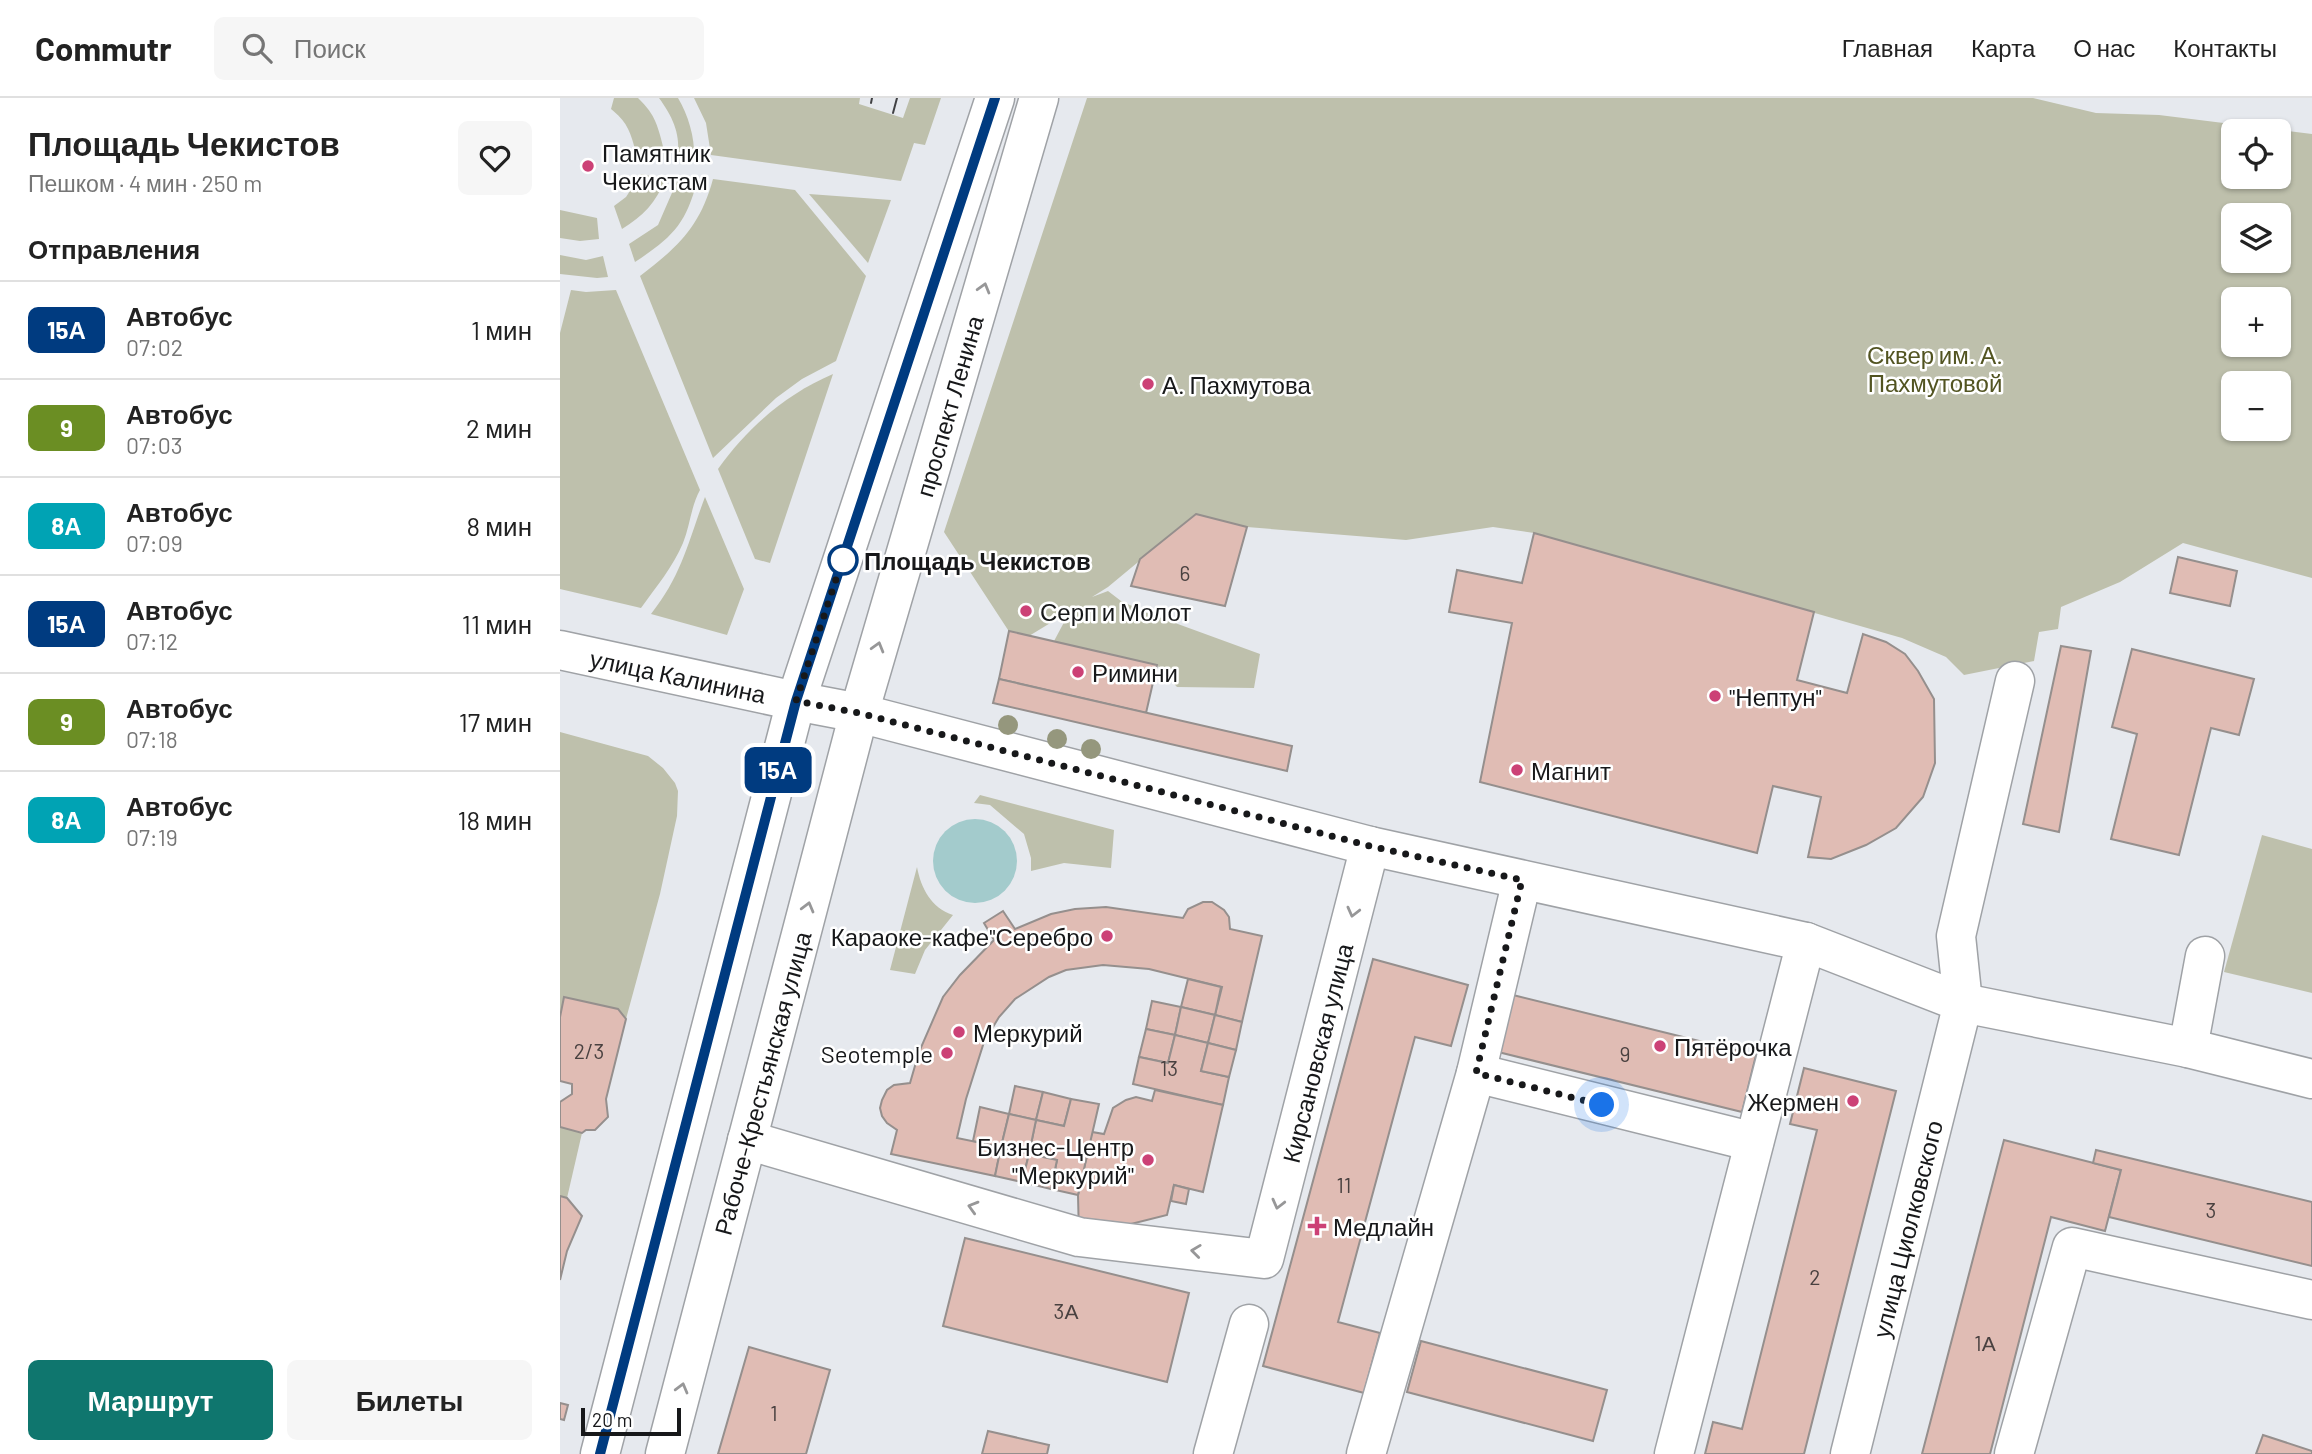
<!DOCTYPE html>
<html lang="ru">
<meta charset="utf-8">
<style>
:root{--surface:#fff;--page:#f6f6f6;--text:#222;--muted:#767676;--line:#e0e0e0;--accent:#0f766e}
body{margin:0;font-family:Barlow,sans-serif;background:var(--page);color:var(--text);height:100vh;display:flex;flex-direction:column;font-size:26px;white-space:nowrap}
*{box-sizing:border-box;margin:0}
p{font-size:23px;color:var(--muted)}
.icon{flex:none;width:38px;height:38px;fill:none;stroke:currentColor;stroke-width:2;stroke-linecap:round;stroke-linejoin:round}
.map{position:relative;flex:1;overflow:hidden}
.panel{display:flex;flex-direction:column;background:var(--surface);width:560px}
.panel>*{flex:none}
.badge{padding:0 14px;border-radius:10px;font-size:24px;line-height:46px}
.tools{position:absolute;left:1661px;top:21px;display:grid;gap:14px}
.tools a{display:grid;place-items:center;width:70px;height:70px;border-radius:10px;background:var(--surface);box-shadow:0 2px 5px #0004;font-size:35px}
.scale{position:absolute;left:21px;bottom:18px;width:100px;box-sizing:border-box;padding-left:7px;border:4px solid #17181a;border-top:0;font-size:19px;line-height:24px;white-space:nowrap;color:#17181a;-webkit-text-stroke:5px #fff;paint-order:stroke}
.you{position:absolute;width:35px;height:35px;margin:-18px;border:5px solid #fff;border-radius:50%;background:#1a73e8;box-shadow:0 0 0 10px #1a73e833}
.map>.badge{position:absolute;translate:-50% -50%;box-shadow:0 0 0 4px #fff}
h2{padding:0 28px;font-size:26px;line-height:63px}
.round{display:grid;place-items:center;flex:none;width:74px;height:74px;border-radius:10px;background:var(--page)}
.overview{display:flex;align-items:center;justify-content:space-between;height:119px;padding:0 28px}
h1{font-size:33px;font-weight:800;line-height:52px}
.button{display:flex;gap:14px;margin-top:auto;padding:14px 28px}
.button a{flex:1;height:80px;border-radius:10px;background:var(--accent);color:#fff;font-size:28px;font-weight:800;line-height:80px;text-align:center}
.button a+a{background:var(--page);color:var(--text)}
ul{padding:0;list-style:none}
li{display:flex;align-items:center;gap:21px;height:98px;padding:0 28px;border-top:2px solid var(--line)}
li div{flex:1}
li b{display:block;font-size:26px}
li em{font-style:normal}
li .badge{min-width:77px;font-weight:700;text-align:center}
header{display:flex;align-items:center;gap:42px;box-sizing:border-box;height:98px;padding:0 35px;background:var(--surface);border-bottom:2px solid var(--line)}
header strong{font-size:33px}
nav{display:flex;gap:38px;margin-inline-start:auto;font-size:24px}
.search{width:490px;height:63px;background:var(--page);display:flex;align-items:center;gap:18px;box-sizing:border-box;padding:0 24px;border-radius:10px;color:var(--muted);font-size:26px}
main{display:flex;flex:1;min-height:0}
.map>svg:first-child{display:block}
.green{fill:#bec0ac;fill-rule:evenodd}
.water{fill:#a3cbcc}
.building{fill:#e0bcb4;stroke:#958f8d;stroke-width:2}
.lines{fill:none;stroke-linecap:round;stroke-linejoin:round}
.minor-casing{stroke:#9fa2a6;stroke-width:41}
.major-casing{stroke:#9fa2a6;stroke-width:41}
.minor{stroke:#fff;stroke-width:38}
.major{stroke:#fff;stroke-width:38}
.tram{stroke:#404144;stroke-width:2}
.tree{fill:#95977d}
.oneway{stroke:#979798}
.line-casing{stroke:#fff;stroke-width:16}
.line{stroke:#003b80;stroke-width:10}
.walk{stroke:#17181a;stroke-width:7;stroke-dasharray:0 12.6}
.poi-dot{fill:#cc4176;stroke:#fff;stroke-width:2.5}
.stop-dot{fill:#fff;stroke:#003b80;stroke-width:3.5}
.labels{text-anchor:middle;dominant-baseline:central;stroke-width:5;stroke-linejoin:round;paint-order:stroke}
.number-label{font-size:21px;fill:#494140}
.poi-label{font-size:24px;fill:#17181a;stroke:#fff;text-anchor:start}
.park-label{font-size:24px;fill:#525421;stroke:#fff}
.street-label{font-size:24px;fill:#17181a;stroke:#fff}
.stop-label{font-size:24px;font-weight:bold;fill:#17181a;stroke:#fff;text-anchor:start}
</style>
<header>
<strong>Commutr</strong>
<div class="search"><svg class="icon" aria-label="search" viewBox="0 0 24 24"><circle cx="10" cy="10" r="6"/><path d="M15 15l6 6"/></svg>Поиск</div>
<nav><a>Главная</a><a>Карта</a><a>О нас</a><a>Контакты</a></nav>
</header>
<main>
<section class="panel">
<div class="overview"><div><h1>Площадь Чекистов</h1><p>Пешком · 4 мин · 250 m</p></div><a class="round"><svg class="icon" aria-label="heart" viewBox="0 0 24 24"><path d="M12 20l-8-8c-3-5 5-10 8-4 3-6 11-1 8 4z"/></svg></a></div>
<h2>Отправления</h2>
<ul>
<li><span class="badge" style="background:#003b80;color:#fff">15А</span><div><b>Автобус</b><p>07:02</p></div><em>1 мин</em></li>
<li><span class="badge" style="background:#6b8e23;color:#fff">9</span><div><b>Автобус</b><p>07:03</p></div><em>2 мин</em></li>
<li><span class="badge" style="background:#00a3b4;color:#fff">8А</span><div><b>Автобус</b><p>07:09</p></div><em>8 мин</em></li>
<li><span class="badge" style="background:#003b80;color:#fff">15А</span><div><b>Автобус</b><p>07:12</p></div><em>11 мин</em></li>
<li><span class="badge" style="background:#6b8e23;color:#fff">9</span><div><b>Автобус</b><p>07:18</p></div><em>17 мин</em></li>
<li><span class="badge" style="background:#00a3b4;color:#fff">8А</span><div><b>Автобус</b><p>07:19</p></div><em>18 мин</em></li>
</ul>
<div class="button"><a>Маршрут</a><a>Билеты</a></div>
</section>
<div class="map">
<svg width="1752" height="1356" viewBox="0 0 1752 1356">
<rect width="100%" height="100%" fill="#e6e9ee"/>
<!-- green -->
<g class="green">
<path d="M54 0H78C96 17 98 29 104 52L75 51C70 32 66 23 51 11Z"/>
<path d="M99 0H118C128 17 135 39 134 59L118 56C120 34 112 18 99 0Z"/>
<path d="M134 0H300L299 6 343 20 350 0H381L365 47 354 45 341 83 151 57 146 25Z"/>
<path d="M527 0H1473L1536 15 1599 17 1752 36V480L1623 445 1560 484 1501 509 1498 531 1479 534 1474 563 1404 577 1386 559 1342 540 974 435 933 429 846 442 687 429 636 416 548 489 532 499 548 493 561 503 585 514 700 556 694 590 617 589 597 567 493 545 510 513 469 538 450 535 384 434ZM1673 33H1718V79H1673ZM1673 117H1718V163H1673ZM1673 201H1718V247H1673ZM1673 285H1718V331H1673Z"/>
<path d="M81 76 105 81C97 104 82 119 62 131L54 108 66 99Z"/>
<path d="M118 81 137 83C126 127 111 140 75 164L69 146 98 127Z"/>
<path d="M153 81 235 92 306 178 276 263 242 281 216 300 153 360 80 178C118 149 140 129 153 81Z"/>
<path d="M249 96 331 102 308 165Z"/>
<path d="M0 112 37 120 39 141 20 143 0 140Z"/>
<path d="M0 157 26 162 43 158 48 179 37 180 0 176Z"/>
<path d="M11 192 26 194 56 192 140 392C131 408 130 428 123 445 113 469 96 489 81 510L0 491V235Z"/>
<path d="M273 276 210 465 195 461 158 371C187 330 226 296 273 276Z"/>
<path d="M145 399 184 491 167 537 91 516C122 477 128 444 145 399Z"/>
<path d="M0 634 88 658 103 670 115 685 118 693 117 718 100 796 66 921 58 911 5 899 0 919Z"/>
<path d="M420 697 554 732 551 770 504 765 471 773V760L464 736 430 707 414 705Z"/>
<path d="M1702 737 1752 751V895L1664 874Z"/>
<path d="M357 769C361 790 371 810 393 817L365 852 355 876 330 872Z"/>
<path d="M0 1029 22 1035 7 1100 0 1098Z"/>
</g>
<!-- water -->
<circle class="water" cx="415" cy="763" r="42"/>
<!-- building -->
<g class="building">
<path d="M636 416 687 429 665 508 571 488 580 461Z"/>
<path d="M974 435 1254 514 1237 582 1287 595 1303 536 1326 544 1345 556 1358 573 1374 601 1375 665 1363 699 1336 730 1306 747 1271 761 1248 759 1261 699 1213 688 1197 755 920 684 952 525 889 514 897 472 962 485Z"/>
<path d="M1618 459 1677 473 1670 508 1610 495Z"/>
<path d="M449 533 597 567 586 615 439 581Z"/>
<path d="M1501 548 1531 553 1499 734 1463 726Z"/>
<path d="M1572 551 1694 581 1679 637 1651 630 1619 757 1551 741 1577 636 1552 629Z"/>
<path d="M439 581 732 648 727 673 433 605Z"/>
<path d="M643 804H652L664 812 669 819 670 831 702 838 682 924 655 917 662 889 589 871 543 867 506 872 489 879 455 901 439 919 424 944 406 1001 397 1040 441 1049 435 1078 331 1056 337 1032 327 1025 322 1018 320 1010 322 1002 327 992 334 987 350 985 359 954 383 899 400 877 434 842 424 825 443 813 455 831 491 816 515 811 546 809 623 820 628 811Z"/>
<path d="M813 861 908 887 891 948 855 939 778 1224 820 1235 804 1295 703 1268Z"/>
<path d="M628 881 661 889 655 917 621 909Z"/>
<path d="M949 896 1196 957 1182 1014 934 953Z"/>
<path d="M4 899 58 911 66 921 46 1001 48 1019 35 1032H26L22 1035 0 1029V1004L12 996V986L0 983V919Z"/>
<path d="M592 903 621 909 615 937 586 931Z"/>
<path d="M621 909 655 917 648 945 615 937Z"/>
<path d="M655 917 682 924 676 952 648 945Z"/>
<path d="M586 931 615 937 608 965 579 959Z"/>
<path d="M615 937 648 945 641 973 669 979 663 1007 573 986 579 959 608 965Z"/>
<path d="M648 945 676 952 669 979 641 973Z"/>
<path d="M1244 970 1336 993 1244 1356H1145L1153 1324 1182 1331 1257 1032 1230 1026Z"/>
<path d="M455 988 483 994 476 1022 449 1016Z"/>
<path d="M595 992 663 1007 643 1094 614 1087 607 1117 519 1139 518 1097 532 1034 544 1036 553 1010 566 1002 576 999 592 1003Z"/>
<path d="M483 994 511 1001 504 1028 476 1022Z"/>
<path d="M511 1001 539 1006 518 1097 491 1091 497 1062 469 1056 476 1022 504 1028Z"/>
<path d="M420 1009 449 1016 441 1049 413 1043Z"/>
<path d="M449 1016 476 1022 469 1056 441 1049Z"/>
<path d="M1444 1042 1561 1072 1545 1133 1491 1119 1430 1356H1362Z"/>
<path d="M441 1049 469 1056 462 1084 435 1078Z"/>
<path d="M1536 1052 1752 1104V1168L1549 1119 1561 1072 1533 1065Z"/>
<path d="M469 1056 497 1062 491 1091 462 1084Z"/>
<path d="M614 1087 629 1091 626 1106 611 1103Z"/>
<path d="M0 1098 7 1100 22 1118 7 1153 0 1182Z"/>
<path d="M405 1140 629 1195 607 1284 383 1228Z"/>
<path d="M861 1243 1047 1292 1033 1343 847 1294Z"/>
<path d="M189 1249 270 1272 246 1356H158Z"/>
<path d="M0 1305 8 1307 4 1322 0 1321Z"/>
<path d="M428 1333 489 1347 487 1356H422Z"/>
<path d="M1703 1337 1752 1353V1356H1696Z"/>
</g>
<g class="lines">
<!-- minor casing -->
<g class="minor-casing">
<g id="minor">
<path d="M0 552 236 603"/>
<path d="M1628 950 1645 858"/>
<path d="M916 975 1194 1044"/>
<path d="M187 1042 519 1139 704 1161 810 748"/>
<path d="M653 1356 689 1226"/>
<path d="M806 1356 916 975 962 782"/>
<path d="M1114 1356 1246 844"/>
<path d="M1290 1356 1403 905 1396 838 1455 583"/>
<path d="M1454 1356 1512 1149 1752 1202"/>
</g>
</g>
<!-- major casing -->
<g class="major-casing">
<g id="major">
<path d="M236 603 299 615 810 748 1246 844 1403 905 1628 950 1752 981"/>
<path d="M40 1356 236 603 435 0"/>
<path d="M105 1356 299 615 479 0"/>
</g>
</g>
<!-- minor -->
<use href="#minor" class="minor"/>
<!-- major -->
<use href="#major" class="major"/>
<!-- tram -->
<g class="tram">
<path d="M311 5 312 0"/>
<path d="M333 15 337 0"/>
</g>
</g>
<!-- trees -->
<g class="tree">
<circle cx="448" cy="627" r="10"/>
<circle cx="497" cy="641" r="10"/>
<circle cx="531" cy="651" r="10"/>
</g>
<!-- one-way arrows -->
<defs><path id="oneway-chevron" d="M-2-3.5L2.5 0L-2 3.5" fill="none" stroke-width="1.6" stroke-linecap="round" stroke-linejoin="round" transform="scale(1.75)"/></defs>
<g class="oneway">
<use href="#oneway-chevron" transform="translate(424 190) rotate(-74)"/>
<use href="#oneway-chevron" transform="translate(318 549) rotate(-74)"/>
<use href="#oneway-chevron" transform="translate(248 809) rotate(-75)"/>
<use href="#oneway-chevron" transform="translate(793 814) rotate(104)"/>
<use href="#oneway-chevron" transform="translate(718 1106) rotate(104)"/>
<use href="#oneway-chevron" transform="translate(413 1109) rotate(-164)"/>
<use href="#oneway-chevron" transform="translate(636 1153) rotate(-173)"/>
<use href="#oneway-chevron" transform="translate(122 1290) rotate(-75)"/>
</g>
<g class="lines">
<!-- line casing -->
<g class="line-casing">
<path id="line" d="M40 1356 236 603 435 0"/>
</g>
<!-- line -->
<use href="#line" class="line"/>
<!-- walk -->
<path class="walk" d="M283 462V460L236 603 299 615 810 748 962 782 916 975 1042 1007"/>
</g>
<!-- markers -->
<g class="poi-dot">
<circle cx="28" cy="68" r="7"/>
<circle cx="588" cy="286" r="7"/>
<circle cx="466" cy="513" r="7"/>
<circle cx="518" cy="574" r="7"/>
<circle cx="1155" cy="598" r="7"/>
<circle cx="957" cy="672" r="7"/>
<circle cx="547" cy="838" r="7"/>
<circle cx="399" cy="934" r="7"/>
<circle cx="1100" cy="948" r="7"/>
<circle cx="387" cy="955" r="7"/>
<circle cx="1293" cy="1003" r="7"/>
<circle cx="588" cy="1062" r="7"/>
<path d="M753.5 1117.5h7v7h7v7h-7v7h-7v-7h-7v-7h7z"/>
</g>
<circle class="stop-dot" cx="283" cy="462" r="14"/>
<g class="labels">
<!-- number labels -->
<g class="number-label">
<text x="625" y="474">6</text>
<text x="29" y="952">2/3</text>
<text x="1065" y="955">9</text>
<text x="609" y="969">13</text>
<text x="784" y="1086">11</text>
<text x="1651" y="1111">3</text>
<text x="1255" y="1178">2</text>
<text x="506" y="1212">3А</text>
<text x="1425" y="1244">1А</text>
<text x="214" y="1314">1</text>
</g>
<!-- poi labels -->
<g class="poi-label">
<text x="42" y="54">Памятник<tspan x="42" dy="28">Чекистам</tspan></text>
<text x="602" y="286">А. Пахмутова</text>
<text x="480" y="513">Серп и Молот</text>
<text x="532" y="574">Римини</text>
<text x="1169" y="598">"Нептун"</text>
<text x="971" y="672">Магнит</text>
<text x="533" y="838" text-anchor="end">Караоке-кафе"Серебро</text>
<text x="413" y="934">Меркурий</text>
<text x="1114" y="948">Пятёрочка</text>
<text x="373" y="955" text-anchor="end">Seotemple</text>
<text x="1279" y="1003" text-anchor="end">Жермен</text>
<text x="574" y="1048" text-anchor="end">Бизнес-Центр<tspan x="574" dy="28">"Меркурий"</tspan></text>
<text x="773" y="1128">Медлайн</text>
</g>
<!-- park labels -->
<g class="park-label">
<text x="1375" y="256">Сквер им. А.<tspan x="1375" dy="28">Пахмутовой</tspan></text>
</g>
<!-- street labels -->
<g class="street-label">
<text transform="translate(389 308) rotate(-74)">проспект Ленина</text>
<text transform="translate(118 578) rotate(12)">улица Калинина</text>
<text transform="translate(757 955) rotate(-76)">Кирсановская улица</text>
<text transform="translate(202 985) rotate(-75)">Рабоче-Крестьянская улица</text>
<text transform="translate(1347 1131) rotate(-76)">улица Циолковского</text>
</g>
<!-- stop labels -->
<g class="stop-label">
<text x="304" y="462">Площадь Чекистов</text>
</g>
</g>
</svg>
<div class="tools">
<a><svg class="icon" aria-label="locate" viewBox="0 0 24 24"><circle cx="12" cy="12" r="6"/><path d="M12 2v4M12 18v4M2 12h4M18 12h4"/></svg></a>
<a><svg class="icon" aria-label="layers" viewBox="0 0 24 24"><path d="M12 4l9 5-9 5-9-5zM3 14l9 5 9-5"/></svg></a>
<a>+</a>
<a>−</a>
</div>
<div class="scale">20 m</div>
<div class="you" style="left:1042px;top:1007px"></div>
<b class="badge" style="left:218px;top:672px;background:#003b80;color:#fff">15А</b>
</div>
</main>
